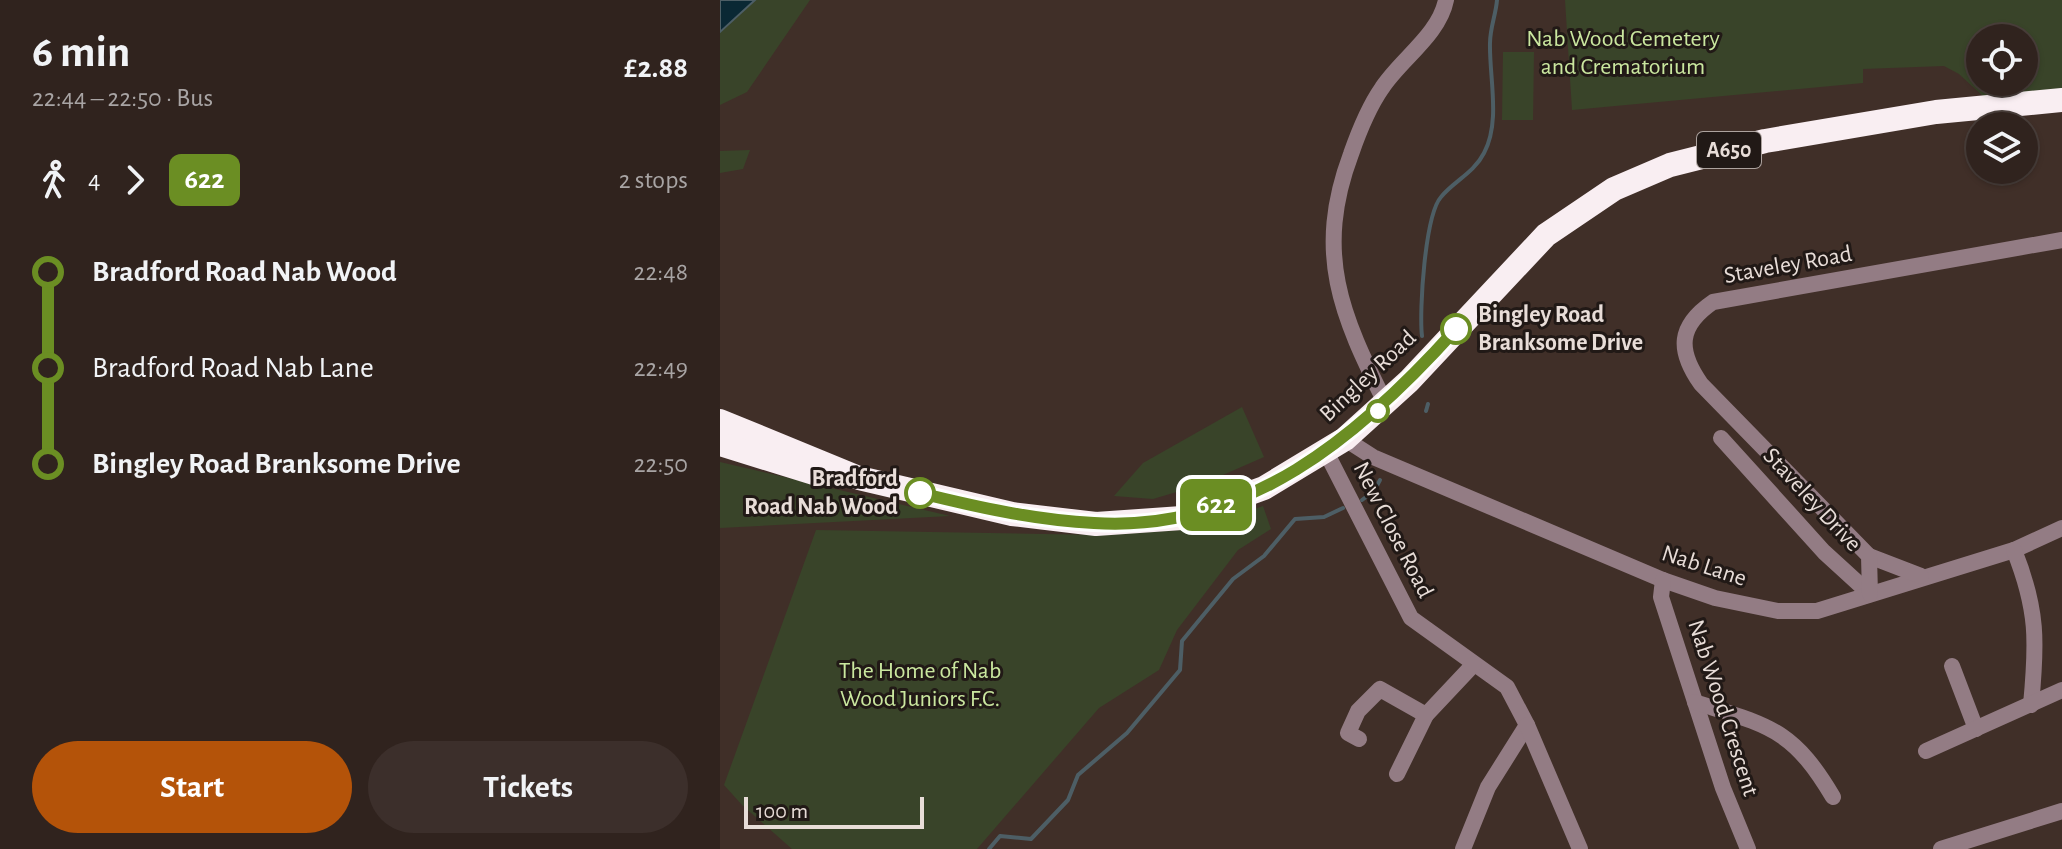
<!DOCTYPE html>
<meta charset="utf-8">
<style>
:root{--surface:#30231e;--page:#3c2f2b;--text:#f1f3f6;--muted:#a8a4a4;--line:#4b403c;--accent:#b45309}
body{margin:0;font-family:"Alegreya Sans",sans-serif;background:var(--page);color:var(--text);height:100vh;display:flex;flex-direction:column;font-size:30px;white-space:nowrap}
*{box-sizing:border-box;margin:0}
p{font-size:26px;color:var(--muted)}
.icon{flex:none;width:44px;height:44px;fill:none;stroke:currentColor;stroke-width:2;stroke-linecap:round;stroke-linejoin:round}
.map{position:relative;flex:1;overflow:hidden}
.sheet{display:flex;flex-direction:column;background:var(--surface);width:720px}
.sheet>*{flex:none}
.badge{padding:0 16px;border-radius:12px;font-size:28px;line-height:52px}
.buttons{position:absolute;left:1246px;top:24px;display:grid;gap:16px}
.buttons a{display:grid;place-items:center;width:72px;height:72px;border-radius:50%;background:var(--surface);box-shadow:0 2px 6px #0004,0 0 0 2px var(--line);font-size:40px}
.scale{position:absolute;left:24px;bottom:20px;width:180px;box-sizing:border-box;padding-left:8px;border:4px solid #e8ddd8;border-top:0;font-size:22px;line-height:28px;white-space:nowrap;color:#e8ddd8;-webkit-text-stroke:6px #211916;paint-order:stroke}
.map>.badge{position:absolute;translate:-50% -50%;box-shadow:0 0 0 4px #fff}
.legs{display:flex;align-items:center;gap:12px;height:88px;padding:0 32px;font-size:26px}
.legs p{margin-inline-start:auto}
.summary{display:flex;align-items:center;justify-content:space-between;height:136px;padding:0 32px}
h1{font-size:44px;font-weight:700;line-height:60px}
.action{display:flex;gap:16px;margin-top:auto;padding:16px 32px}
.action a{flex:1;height:92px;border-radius:48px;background:var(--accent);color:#fff;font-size:32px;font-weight:700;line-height:92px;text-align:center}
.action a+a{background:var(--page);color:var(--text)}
ul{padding:0 32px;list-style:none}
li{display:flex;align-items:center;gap:28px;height:96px;font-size:30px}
li i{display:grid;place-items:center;width:12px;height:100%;margin:0 10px;background:currentColor}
li i::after{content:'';width:20px;height:20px;margin:-10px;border:6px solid;border-radius:50%;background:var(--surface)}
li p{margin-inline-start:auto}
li:first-child i{background:linear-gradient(#0000 50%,currentColor 0)}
li:last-child i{background:linear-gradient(currentColor 50%,#0000 0)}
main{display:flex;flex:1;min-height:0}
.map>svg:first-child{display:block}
.green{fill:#394429;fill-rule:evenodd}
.water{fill:#0a2834;stroke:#4d5e65;stroke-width:2}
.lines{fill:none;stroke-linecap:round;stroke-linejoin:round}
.stream{stroke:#4d5e65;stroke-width:4}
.minor{stroke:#937c84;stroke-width:16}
.highway{stroke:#f9eef2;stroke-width:24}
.line-1-casing{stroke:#fff;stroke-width:18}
.line-1{stroke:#6b8e23;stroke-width:12}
.stop-1-dot{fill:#fff;stroke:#6b8e23;stroke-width:4}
.labels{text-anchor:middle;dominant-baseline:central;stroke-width:6;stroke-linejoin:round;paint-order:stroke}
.shield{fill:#211916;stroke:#aca29e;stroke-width:2}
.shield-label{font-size:22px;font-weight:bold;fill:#e8ddd8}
.park-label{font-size:24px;fill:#cae79f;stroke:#211916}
.street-label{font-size:24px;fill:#e8ddd8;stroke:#211916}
.stop-label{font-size:24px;font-weight:bold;fill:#e8ddd8;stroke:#211916;text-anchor:start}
</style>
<main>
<section class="sheet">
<div class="summary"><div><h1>6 min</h1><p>22:44 – 22:50 · Bus</p></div><b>£2.88</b></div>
<div class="legs"><svg class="icon" aria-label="walk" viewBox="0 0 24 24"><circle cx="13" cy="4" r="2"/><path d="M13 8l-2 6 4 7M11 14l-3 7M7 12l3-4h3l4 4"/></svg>4<svg class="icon" aria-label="forward" viewBox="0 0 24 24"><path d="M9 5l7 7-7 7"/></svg><b class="badge" style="background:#6b8e23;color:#fff">622</b><p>2 stops</p></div>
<ul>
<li><i style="color:#6b8e23"></i><b>Bradford Road Nab Wood</b><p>22:48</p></li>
<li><i style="color:#6b8e23"></i><span>Bradford Road Nab Lane</span><p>22:49</p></li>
<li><i style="color:#6b8e23"></i><b>Bingley Road Branksome Drive</b><p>22:50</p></li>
</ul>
<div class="action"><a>Start</a><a>Tickets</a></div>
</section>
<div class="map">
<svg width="1342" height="849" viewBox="0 0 1342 849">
<rect width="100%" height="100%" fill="#402f28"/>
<!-- green -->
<g class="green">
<path d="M35 0H90L27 92 0 105V32Z"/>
<path d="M845 0H1342V90L1265 98 1239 74 1224 66 1143 69V83L852 110ZM1260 38H1304V82H1260Z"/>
<path d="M783 52H814L813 120H782Z"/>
<path d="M30 150 23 169 0 173V151Z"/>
<path d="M522 407 544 457 480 485 433 499 394 496 423 463Z"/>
<path d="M0 462 230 516 0 528Z"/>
<path d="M543 506 551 529 518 550 457 630 439 670 379 708 257 849H72L22 805 4 785 96 530 380 535 478 529Z"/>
</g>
<!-- water -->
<path class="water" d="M0 0H35L0 32Z"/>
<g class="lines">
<!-- stream -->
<g class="stream">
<path d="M702 336C699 311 705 215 721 197 734 181 754 173 764 153 781 122 769 76 770 43 770 28 776 14 777 0"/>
<path d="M706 411 708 404"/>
<path d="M642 500 654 491 660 480"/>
<path d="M269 849 280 836 311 839 348 800 358 775 407 733 460 670 462 641 513 579 544 556 575 519 604 517 623 508"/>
</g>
<!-- minor -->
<g class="minor">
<path d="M666 404C621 315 594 253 631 154 639 131 648 108 662 88 681 59 719 35 726 0"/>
<path d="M1001 438 1104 552 1150 594"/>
<path d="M625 439 653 457 943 580 995 598 1058 611H1097L1294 550 1342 528"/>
<path d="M606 452 691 618 787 687 807 725 768 787 743 849"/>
<path d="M1294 550C1318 610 1317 642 1311 705"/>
<path d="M1149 556 1201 576"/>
<path d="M943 580 941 597 1003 788 1028 849"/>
<path d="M1150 594 1149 556 981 384C957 350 958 326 993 302L1342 240"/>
<path d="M1232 666 1256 729"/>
<path d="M975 702C1049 726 1072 728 1113 797"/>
<path d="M807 725 860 849"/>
<path d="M639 739 628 733 638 711 660 689 706 715"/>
<path d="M1206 751 1342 690"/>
<path d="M677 774 706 715 754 664"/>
<path d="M1221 849 1342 811"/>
</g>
<!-- highway -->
<g class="highway">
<path d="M0 421 139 478 292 514 376 524 462 518 544 488 625 439 689 381 826 235 894 189 950 165 1045 141 1216 112 1342 100"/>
<path d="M0 444 97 474"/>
</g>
</g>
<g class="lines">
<!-- line-1 casing -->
<g class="line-1-casing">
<path id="line-1" d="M200 493C257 507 315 520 374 523 526 533 641 435 736 329"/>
</g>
<!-- line-1 -->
<use href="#line-1" class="line-1"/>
</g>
<!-- markers -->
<g class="stop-1-dot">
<circle cx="736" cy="329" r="14"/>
<circle cx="658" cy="411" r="10"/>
<circle cx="200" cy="493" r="14"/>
</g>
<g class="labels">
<!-- shield labels -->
<rect class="shield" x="977" y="132" width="64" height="36" rx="6"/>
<g class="shield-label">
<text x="1009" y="150">A650</text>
</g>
<!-- park labels -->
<g class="park-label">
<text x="903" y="39">Nab Wood Cemetery<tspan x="903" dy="28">and Crematorium</tspan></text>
<text x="200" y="671">The Home of Nab<tspan x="200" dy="28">Wood Juniors F.C.</tspan></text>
</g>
<!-- street labels -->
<g class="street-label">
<text transform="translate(1068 265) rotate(-10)">Staveley Road</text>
<text transform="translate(648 376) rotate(-43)">Bingley Road</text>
<text transform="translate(1092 500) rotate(47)">Staveley Drive</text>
<text transform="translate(673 530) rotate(63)">New Close Road</text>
<text transform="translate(984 566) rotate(18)">Nab Lane</text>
<text transform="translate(1003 708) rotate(72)">Nab Wood Crescent</text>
</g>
<!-- stop labels -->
<g class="stop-label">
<text x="758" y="315">Bingley Road<tspan x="758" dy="28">Branksome Drive</tspan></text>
<text x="178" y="479" text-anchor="end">Bradford<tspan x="178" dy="28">Road Nab Wood</tspan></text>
</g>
</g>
</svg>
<div class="buttons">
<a><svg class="icon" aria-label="locate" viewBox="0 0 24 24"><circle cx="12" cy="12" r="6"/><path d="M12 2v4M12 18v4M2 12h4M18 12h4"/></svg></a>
<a><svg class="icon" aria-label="layers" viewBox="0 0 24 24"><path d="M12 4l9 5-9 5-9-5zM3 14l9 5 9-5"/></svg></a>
</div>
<div class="scale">100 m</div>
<b class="badge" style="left:496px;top:505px;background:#6b8e23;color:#fff">622</b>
</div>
</main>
